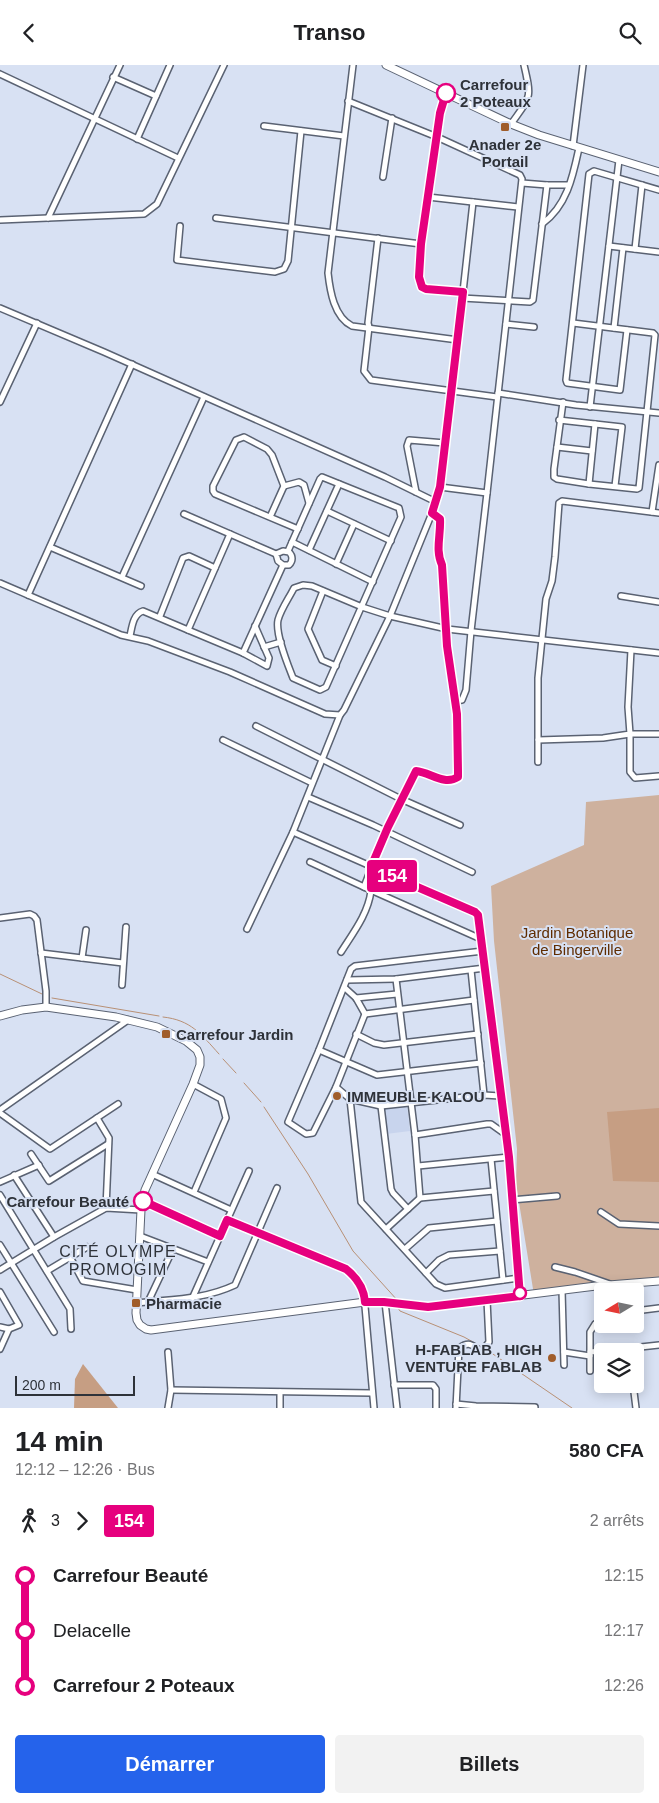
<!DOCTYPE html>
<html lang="fr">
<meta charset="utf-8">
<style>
:root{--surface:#fff;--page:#f2f2f2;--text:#202124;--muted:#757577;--accent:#2563eb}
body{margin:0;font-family:Helvetica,sans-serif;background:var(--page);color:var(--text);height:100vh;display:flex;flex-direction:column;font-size:19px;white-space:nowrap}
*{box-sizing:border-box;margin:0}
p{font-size:16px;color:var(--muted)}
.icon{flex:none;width:28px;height:28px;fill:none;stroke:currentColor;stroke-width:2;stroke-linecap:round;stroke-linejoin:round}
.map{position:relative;height:1343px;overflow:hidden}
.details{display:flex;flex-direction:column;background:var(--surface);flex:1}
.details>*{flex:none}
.badge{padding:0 10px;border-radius:4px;font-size:18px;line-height:32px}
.needle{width:32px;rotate:260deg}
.fabs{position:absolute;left:594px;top:1218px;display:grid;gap:10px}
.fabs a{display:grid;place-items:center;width:50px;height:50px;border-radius:5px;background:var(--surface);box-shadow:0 2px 12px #0003;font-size:25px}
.scale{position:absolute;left:15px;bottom:12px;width:120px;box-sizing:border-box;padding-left:5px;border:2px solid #2e3239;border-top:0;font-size:14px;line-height:18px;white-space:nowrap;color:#2e3239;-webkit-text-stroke:4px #d8e1f3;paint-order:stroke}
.map>.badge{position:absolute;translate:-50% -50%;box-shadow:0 0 0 2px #fff}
.legs{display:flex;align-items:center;gap:8px;height:55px;padding:0 15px;font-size:16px}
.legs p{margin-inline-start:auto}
.overview{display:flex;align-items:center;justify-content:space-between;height:85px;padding:0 15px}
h1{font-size:28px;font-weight:800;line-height:38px}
.action{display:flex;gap:10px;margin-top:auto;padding:10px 15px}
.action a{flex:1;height:58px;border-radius:5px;background:var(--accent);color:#fff;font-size:20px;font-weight:800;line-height:58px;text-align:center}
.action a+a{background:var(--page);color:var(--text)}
ul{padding:0 15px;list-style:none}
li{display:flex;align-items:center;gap:18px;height:55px;font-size:19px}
li i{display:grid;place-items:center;width:8px;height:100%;margin:0 6px;background:currentColor}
li i::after{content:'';width:12px;height:12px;margin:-6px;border:4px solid;border-radius:50%;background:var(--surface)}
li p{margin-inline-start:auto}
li:first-child i{background:linear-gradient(#0000 50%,currentColor 0)}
li:last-child i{background:linear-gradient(currentColor 50%,#0000 0)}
header{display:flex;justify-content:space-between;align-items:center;height:65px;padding:0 15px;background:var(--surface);font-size:22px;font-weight:800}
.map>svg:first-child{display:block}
.built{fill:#c8d4ed}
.green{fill:#ceb19e}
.forest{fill:#c69e83}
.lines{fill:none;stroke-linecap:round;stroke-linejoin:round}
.stream{stroke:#b89075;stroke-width:1}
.street-casing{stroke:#5a6272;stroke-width:8}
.secondary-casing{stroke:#5a6272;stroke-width:9}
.street{stroke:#fff;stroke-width:5}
.secondary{stroke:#fff;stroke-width:7}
.line-1-casing{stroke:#fff;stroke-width:11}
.line-1{stroke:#e6007e;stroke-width:8}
.stop-1-dot{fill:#fff;stroke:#e6007e;stroke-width:2.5}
.poi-dot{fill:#a05d2b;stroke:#d8e1f3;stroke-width:2}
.labels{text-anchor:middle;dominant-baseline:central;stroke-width:4;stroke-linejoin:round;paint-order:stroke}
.stop-label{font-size:15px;font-weight:bold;fill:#2e3239;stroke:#d8e1f3;text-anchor:start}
.poi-label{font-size:15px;font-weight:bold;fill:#2e3239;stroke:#d8e1f3;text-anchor:start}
.park-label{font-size:15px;fill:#5f2c00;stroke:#d8e1f3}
.neighbourhood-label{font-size:16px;letter-spacing:1px;fill:#2e3239;stroke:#d8e1f3}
</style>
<header><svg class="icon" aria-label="back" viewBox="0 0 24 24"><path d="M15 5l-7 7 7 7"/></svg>Transo<svg class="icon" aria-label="search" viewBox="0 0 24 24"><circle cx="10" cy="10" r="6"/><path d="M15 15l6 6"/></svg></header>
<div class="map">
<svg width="659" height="1343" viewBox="0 0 659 1343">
<rect width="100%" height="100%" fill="#d8e1f3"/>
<!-- built -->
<path class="built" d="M407 1041 410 1066 386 1069 384 1044Z"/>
<!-- green -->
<path class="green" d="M659 730V1217L534 1230 516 1119 517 1084 494 876 491 821 584 780 586 737Z"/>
<!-- forest -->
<g class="forest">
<path d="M659 1043V1117L613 1116 607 1047Z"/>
<path d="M83 1299 118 1343H74L75 1314Z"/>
</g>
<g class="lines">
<!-- stream -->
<g class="stream">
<path d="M0 909 42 929"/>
<path d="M52 933 159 951"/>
<path d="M163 952C191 955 201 969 219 989"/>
<path d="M223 994 236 1008"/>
<path d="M244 1018 261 1037"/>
<path d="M264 1042 308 1109 353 1186 398 1236"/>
<path d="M398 1243 400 1246 464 1272 482 1282"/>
<path d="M487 1285 572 1343"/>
</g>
<!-- street casing -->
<g class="street-casing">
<g id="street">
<path d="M353 0 328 208C330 226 334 252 352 261L458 275"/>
<path d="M0 9 178 93"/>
<path d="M113 12 156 31"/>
<path d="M446 28 440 48 421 179 419 212 422 222 426 224 463 227"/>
<path d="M348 36 437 72 520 110 522 114 487 428 440 422"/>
<path d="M511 59C531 31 532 34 524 0"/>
<path d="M264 61 344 71"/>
<path d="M137 74 170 0"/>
<path d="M573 81 583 0"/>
<path d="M383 112 392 53"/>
<path d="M522 118 547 120H568"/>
<path d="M428 132 518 142"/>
<path d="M48 153 120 0"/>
<path d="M216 153 421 179"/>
<path d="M0 155 144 149 157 139 224 0"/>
<path d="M542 159C567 141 573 111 579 83"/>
<path d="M180 161 177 195 275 207 284 204 288 196 301 66"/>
<path d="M378 173 368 258 369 262 364 306 371 315 497 332"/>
<path d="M609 181 659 187"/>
<path d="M635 184 642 120"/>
<path d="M462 233 530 237 533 235 547 120"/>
<path d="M0 243 104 287 385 412 436 437"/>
<path d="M506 259 534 262"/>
<path d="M614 263 623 183"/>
<path d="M627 265 620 325 567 318 566 315 589 109 594 106 659 125"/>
<path d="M498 328 576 340 659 348"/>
<path d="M0 337 37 258"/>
<path d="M563 337 554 404V412L557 414 589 419 637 424 639 423 655 270 653 268 573 258"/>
<path d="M590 342 619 95"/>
<path d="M559 355 622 362 615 421"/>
<path d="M557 382 592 386"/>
<path d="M589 419 595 359"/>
<path d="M284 421 299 417 304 420 309 438"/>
<path d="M416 427 407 381 409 375 445 378"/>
<path d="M327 446 391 476"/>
<path d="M652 447 659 400"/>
<path d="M184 449 276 489"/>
<path d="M270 452 284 421 272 390 267 384 244 372 236 375 213 421V426L215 429 298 464"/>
<path d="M292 477 373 517"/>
<path d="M50 482 141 521"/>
<path d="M309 485 339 419"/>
<path d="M283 486 289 487C293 491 293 496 289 500H283L278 496 276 489Z"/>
<path d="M288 486 320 414 322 412 399 443 401 452 326 622 320 625 293 613C288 600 275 569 278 555 281 544 289 533 294 523L303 520 312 521 362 542 390 551 447 564 659 588"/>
<path d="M336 499 354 459"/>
<path d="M122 512 204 332"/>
<path d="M0 518 121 570 148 576 230 607 325 649 340 650 344 645 390 551 432 448 440 422 452 326 473 137"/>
<path d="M323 526 308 564 322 595 336 601"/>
<path d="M28 530 132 299"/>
<path d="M621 531 659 537"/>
<path d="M160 551 183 493 189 491 215 503"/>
<path d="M188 565 243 588 267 601 269 593 255 561"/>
<path d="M130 571C132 562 133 549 143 546L188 565 230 469"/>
<path d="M264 582 281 577"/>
<path d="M243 588 283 500"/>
<path d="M455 636 462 635 466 625 471 566 487 428"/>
<path d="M256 661 401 734 460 760"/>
<path d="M659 669H630V707L635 713 659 711"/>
<path d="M223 675 312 718"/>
<path d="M538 675 603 673 630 669 628 642 631 585"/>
<path d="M538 697V613L546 534 552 516 555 492 559 438 562 436 659 448"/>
<path d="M308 732 373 760 472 807"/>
<path d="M293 767 475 847 478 851 509 1092 520 1231"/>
<path d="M310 797 364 822 387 762 416 706C430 707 445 721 458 712L459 680 457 649 447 581 443 508 439 491 440 454 432 448"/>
<path d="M364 822 481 874"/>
<path d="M0 853 30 849 34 851 37 855 46 926V942"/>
<path d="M247 864 293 767 340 650"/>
<path d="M341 887C353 868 368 849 371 826"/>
<path d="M41 888 123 898"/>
<path d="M82 893 86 865"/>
<path d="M471 905 484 1030"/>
<path d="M396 914 415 1070 420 1133"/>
<path d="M347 915 396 914 485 903"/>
<path d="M122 920 126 862"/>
<path d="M345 923 356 933 365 949"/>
<path d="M356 933 397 929"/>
<path d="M365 949 336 1022 313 1068 306 1069 288 1057 319 985 351 904 355 901 483 886"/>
<path d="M365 949 474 935"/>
<path d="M356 969 374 978 384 980 478 969"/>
<path d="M319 985 377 1010 481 998"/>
<path d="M193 1019 221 1034 226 1053 194 1127"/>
<path d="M336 1022 350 1034 381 1041 484 1030 500 1031"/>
<path d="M350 1034 361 1137 436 1219 445 1223 519 1213"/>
<path d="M381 1041 391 1124 393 1128 408 1144"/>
<path d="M0 1045 128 955"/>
<path d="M0 1048 50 1084 118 1039"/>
<path d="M97 1053 109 1073 106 1143"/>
<path d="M415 1070 487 1059H491L505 1069"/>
<path d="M31 1089 49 1116 108 1079"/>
<path d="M491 1094 503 1215"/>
<path d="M418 1101 509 1092"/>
<path d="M152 1109 231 1145"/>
<path d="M14 1110 54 1172"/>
<path d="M0 1117 39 1100"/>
<path d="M0 1130 70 1244 71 1264"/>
<path d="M511 1135 557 1131"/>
<path d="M143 1136 220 1171"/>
<path d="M601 1147 619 1159 659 1161"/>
<path d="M227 1155 346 1204 355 1211 364 1230 374 1343"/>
<path d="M386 1164 420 1133 494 1126"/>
<path d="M140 1171 208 1197"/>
<path d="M0 1180 54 1267"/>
<path d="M405 1184 429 1163 497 1156"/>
<path d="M70 1192 83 1216 137 1225"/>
<path d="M555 1202 575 1207 610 1219"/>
<path d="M0 1205 54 1172 106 1143 141 1145"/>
<path d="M47 1206 87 1182"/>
<path d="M426 1208 439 1195 449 1190 500 1186"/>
<path d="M562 1225 564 1300"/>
<path d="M0 1227 19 1260 9 1264 0 1262"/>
<path d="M192 1234 249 1106"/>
<path d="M148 1237 173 1184"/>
<path d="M385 1237 397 1343"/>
<path d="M137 1238C171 1234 203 1235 235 1220L277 1123"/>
<path d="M635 1246 659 1243"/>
<path d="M0 1284 9 1264"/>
<path d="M604 1286 659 1280"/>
<path d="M564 1287 590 1291"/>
<path d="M590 1287 602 1286"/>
<path d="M590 1306V1267L595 1259 602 1254"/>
<path d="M633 1319 636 1343"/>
<path d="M394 1320H433L436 1324V1343"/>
<path d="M171 1325 372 1328"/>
<path d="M456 1339 476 1341 535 1342"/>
<path d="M168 1343 171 1325 168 1287"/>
<path d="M280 1343V1327"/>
<path d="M456 1343 459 1283C471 1275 472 1282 482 1286L489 1277 487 1235"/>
</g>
</g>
<!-- secondary casing -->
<g class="secondary-casing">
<g id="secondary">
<path d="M386 0 511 59 539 70 659 107"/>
<path d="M0 951 22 945 46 942 116 952 157 962 186 976 197 985 200 992V1000L193 1019 145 1125 141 1145 136 1248 137 1255 140 1260 146 1264 151 1265 365 1237H385L428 1242 596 1221 659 1216"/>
</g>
</g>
<!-- street -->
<use href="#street" class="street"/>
<!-- secondary -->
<use href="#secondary" class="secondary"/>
</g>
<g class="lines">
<!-- line-1 casing -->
<g class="line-1-casing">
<path id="line-1" d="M143 1136 220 1171 227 1155 346 1204C356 1212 364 1223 365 1237H384L428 1242 520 1231 509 1092 478 850 475 847 371 802 388 762 416 706C430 707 444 721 458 712V706L457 649 447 581 442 500C435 485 441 470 440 454L432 448 440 422 463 227 426 224 422 222 419 212 421 179 440 48 446 28"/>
</g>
<!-- line-1 -->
<use href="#line-1" class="line-1"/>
</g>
<!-- markers -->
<g class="stop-1-dot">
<circle cx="446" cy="28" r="9"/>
<circle cx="143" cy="1136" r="9"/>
<circle cx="520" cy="1228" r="6"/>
</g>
<g class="poi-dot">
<rect x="500" y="57" width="10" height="10" rx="2.5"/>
<rect x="161" y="964" width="10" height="10" rx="2.5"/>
<circle cx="337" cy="1031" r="5"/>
<rect x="131" y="1233" width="10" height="10" rx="2.5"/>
<circle cx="552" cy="1293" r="5"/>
</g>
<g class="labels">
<!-- stop labels -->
<g class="stop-label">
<text x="460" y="19">Carrefour<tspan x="460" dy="17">2 Poteaux</tspan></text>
<text x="129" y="1136" text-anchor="end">Carrefour Beauté</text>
</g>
<!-- poi labels -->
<g class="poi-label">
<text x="505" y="79" text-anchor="middle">Anader 2e<tspan x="505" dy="17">Portail</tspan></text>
<text x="176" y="969">Carrefour Jardin</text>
<text x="347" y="1031">IMMEUBLE KALOU</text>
<text x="146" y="1238">Pharmacie</text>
<text x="542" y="1284" text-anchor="end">H-FABLAB , HIGH<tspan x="542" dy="17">VENTURE FABLAB</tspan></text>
</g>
<!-- park labels -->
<g class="park-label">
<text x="577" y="867">Jardin Botanique<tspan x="577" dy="17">de Bingerville</tspan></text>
</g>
<!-- neighbourhood labels -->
<g class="neighbourhood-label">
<text x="118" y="1186">CITÉ OLYMPE<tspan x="118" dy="18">PROMOGIM</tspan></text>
</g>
</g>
</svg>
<div class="fabs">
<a><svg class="needle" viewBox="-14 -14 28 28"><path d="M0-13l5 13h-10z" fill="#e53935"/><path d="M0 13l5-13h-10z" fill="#757577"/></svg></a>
<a><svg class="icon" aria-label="layers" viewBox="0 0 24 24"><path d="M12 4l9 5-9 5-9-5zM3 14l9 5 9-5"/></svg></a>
</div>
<div class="scale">200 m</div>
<b class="badge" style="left:392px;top:811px;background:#e6007e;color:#fff">154</b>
</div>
<section class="details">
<div class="overview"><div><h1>14 min</h1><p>12:12 – 12:26 · Bus</p></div><b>580 CFA</b></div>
<div class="legs"><svg class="icon" aria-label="walk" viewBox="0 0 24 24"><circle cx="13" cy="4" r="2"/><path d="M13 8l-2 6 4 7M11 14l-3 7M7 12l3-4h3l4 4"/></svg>3<svg class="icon" aria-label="forward" viewBox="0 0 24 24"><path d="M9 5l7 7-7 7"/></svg><b class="badge" style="background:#e6007e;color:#fff">154</b><p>2 arrêts</p></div>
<ul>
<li><i style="color:#e6007e"></i><b>Carrefour Beauté</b><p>12:15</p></li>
<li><i style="color:#e6007e"></i><span>Delacelle</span><p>12:17</p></li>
<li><i style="color:#e6007e"></i><b>Carrefour 2 Poteaux</b><p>12:26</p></li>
</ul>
<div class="action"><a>Démarrer</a><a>Billets</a></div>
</section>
